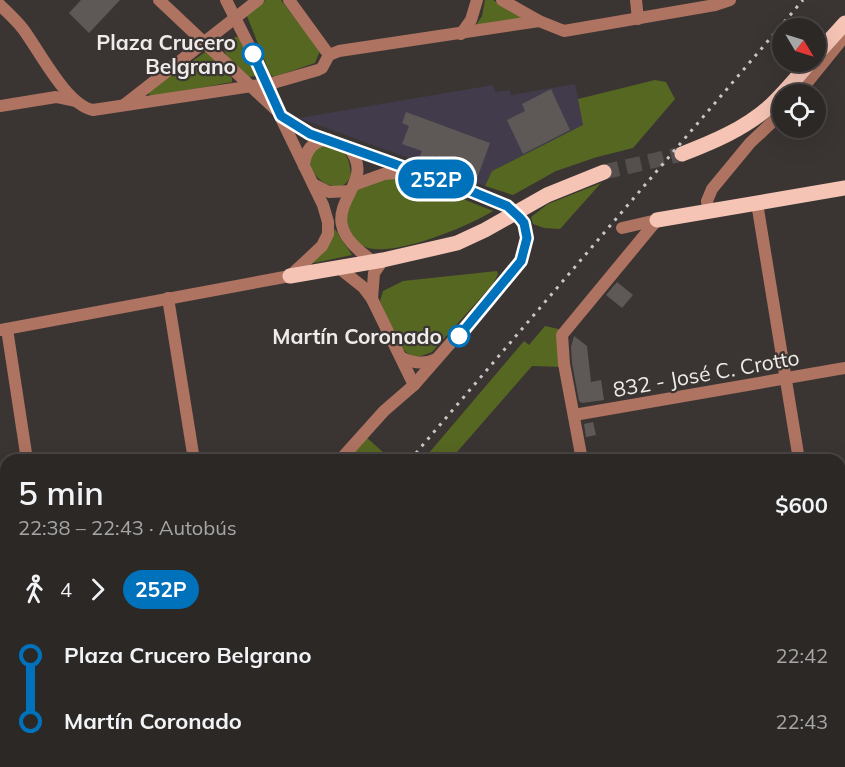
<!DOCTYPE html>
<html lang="es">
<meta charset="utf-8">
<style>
:root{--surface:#2c2826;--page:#383432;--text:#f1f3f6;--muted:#a6a6a7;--line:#484443}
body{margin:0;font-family:Mulish,sans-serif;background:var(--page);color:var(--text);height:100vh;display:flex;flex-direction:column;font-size:22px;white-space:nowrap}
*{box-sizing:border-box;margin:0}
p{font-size:20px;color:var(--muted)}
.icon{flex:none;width:33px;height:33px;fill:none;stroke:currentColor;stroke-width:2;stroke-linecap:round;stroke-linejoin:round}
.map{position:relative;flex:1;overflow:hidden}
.drawer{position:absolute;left:0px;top:454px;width:846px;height:314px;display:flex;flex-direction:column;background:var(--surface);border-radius:18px 18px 0 0;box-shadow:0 6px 24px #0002,0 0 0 2px var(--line)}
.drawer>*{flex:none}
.badge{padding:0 12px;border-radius:20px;font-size:21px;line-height:39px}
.needle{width:39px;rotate:128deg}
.fabs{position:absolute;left:772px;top:18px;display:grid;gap:12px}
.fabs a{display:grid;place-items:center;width:54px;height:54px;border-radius:50%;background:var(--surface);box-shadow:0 6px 24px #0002,0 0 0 2px var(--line);font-size:30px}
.map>.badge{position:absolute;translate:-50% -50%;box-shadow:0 0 0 3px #fff}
.legs{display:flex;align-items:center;gap:9px;height:66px;padding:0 18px;font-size:20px}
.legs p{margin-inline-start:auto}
.overview{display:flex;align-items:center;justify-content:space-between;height:102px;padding:0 18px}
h1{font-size:33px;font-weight:600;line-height:45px}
ul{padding:0 18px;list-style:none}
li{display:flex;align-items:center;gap:21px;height:66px;font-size:22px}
li i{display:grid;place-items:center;width:9px;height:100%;margin:0 8px;background:currentColor}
li i::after{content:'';width:15px;height:15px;margin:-8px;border:4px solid;border-radius:50%;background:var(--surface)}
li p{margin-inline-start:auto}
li:first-child i{background:linear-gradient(#0000 50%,currentColor 0)}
li:last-child i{background:linear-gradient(currentColor 50%,#0000 0)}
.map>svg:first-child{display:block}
.medical{fill:#413b4c}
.green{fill:#566721}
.building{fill:#5e5957}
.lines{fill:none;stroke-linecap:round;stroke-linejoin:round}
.major-tunnel{stroke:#55504e;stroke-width:15;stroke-dasharray:15 8;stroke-linecap:butt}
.minor{stroke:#ae7361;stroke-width:12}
.major{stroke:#f5c4b5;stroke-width:15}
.rail{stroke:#cac6c5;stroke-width:3;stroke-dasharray:3 6;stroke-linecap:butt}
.minor-bridge{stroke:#ae7361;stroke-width:12}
.line-1-casing{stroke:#fff;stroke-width:14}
.line-1{stroke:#0072bc;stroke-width:9}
.stop-1-dot{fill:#fff;stroke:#0072bc;stroke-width:3}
.labels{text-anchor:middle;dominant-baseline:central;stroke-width:4.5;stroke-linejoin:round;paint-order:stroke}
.stop-label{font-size:21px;font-weight:bold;fill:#eeebea;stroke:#3a3533;text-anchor:end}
.street-label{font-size:21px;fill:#eeebea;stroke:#3a3533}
</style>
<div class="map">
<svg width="845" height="767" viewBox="0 0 845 767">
<rect width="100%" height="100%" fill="#3a3533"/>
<!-- medical -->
<path class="medical" d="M575 84 584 125 492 171 485 186 299 118 493 85 495 92 510 90 511 95Z"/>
<!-- green -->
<g class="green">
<path d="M265 0H281L320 51 315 63 274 77 270 74 247 16Z"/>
<path d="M485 0H493L527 19 476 25 482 16Z"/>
<path d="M235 37H238L258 73 256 76 249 77 227 56 224 50 225 45Z"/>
<path d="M207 51 232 78V82L152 97 149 94V90Z"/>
<path d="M655 80 666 82 675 99 633 148 597 157 556 171 513 195 485 186 492 171 583 125 578 99Z"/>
<path d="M320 145C343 144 350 155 351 176 349 180 345 185 341 186 327 189 310 175 310 161 311 154 316 150 320 145Z"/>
<path d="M403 175 493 211C469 226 389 260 363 246 360 245 356 239 354 236 342 222 345 200 359 188 371 178 389 177 403 175Z"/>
<path d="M601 183 560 229 544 228 533 224 531 217 548 204Z"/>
<path d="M335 229 352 255 309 264 325 249Z"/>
<path d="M497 271 498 274 493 284 432 352C408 363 403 351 394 331 389 321 384 311 380 301L383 291 403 281Z"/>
<path d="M545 326 563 330 562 367 532 366 450 460H423L524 341 529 345Z"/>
<path d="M365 436 385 454 382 460H345Z"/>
</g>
<!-- building -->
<g class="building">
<path d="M81 0H120L89 33 69 13Z"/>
<path d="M551 89 570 130 523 154 507 120 525 111 522 104Z"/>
<path d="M406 112 490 143 476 181 464 176 467 168 435 156 432 165 418 160 422 151 402 144 409 126 402 123Z"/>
<path d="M617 282 633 295 622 308 606 295Z"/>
<path d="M574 336 587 346 591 382 601 380 604 400 582 403 579 401 572 363 571 347Z"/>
<path d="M593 422 596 435 586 437 584 424Z"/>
</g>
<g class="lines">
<!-- major-tunnel -->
<path class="major-tunnel" d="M604 172 682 154"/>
<!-- minor -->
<g class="minor">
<path d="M159 0 276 110"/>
<path d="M289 0 329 55"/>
<path d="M502 0 539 21 564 31 715 5 730 0"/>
<path d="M636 0 638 19"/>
<path d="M0 5C8 13 16 20 23 29 39 50 66 105 93 110L273 83 318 70 322 68 329 55 339 51 539 21"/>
<path d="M461 34 471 20 477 0"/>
<path d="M798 94 845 36"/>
<path d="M124 105 258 0"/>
<path d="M0 106 56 97 75 101"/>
<path d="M282 117 310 133 500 203"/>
<path d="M348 147C385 189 297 210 374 262"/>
<path d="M304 166C305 151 312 141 328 139"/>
<path d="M313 184 329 192 350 191"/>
<path d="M356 184 384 174 407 172"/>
<path d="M757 203 799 460"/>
<path d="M708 210 707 201 712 189 750 143 783 112"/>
<path d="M622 228 657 220"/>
<path d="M339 268 363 287 372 299 414 385"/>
<path d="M168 298 194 460"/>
<path d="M372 299 374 273 383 260"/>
<path d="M7 329 27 460"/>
<path d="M0 330 290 276 322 246 328 234V222L323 205 277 110 268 83 226 0"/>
<path d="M402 358C413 363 424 365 436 359"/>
<path d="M574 415 845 368"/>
<path d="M340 460 384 411 414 385 510 275C521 261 528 249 526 231"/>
<path d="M582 460 564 364 562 335 657 220"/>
<path d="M0 497 6 496"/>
<path d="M840 545 845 544"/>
<path d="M840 569 845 597"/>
<path d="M0 690 6 689"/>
<path d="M840 719 845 718"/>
<path d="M76 762 77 767"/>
<path d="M337 762 338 767"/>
<path d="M504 762V767"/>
<path d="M633 762V767"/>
<path d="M180 767 185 762"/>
<path d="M544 767 575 762"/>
</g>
<!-- major -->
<g class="major">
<path d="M816 55 845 23"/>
<path d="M682 154C713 142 744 129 769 107 784 93 797 77 810 62"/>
<path d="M657 220 845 188"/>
<path d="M290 276 383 260 457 243 485 230 547 195 604 172"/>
</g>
<!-- rail -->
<g class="rail">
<path d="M410 460 803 0"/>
<path d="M148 767 152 762"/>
</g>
<!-- minor-bridge -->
<path class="minor-bridge" d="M500 203C514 209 521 217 526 231"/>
</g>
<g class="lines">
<!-- line-1 casing -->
<g class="line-1-casing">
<path id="line-1" d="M253 54 281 116 310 134 468 190 507 206 519 217 524 223 527 238 521 261 459 336"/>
</g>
<!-- line-1 -->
<use href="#line-1" class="line-1"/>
</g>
<!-- markers -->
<g class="stop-1-dot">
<circle cx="253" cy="54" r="10"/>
<circle cx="459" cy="336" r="10"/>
</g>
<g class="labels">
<!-- stop labels -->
<g class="stop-label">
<text x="236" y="42">Plaza Crucero<tspan x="236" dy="24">Belgrano</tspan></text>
<text x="442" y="336">Martín Coronado</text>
</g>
<!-- street labels -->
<g class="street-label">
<text transform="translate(706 373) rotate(-10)">832 - José C. Crotto</text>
</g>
</g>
</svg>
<div class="fabs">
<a><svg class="needle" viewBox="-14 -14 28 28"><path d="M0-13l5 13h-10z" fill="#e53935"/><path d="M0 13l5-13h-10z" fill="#a6a6a7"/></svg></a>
<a><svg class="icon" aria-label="locate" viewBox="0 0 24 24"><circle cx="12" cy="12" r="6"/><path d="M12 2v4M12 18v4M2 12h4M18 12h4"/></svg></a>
</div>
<b class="badge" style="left:436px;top:179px;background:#0072bc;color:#fff">252P</b>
<section class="drawer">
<div class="overview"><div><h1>5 min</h1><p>22:38 – 22:43 · Autobús</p></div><b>$600</b></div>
<div class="legs"><svg class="icon" aria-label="walk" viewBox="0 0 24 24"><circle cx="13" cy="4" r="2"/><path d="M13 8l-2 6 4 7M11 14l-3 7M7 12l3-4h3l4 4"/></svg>4<svg class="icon" aria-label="forward" viewBox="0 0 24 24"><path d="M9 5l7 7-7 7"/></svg><b class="badge" style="background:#0072bc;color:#fff">252P</b></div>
<ul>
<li><i style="color:#0072bc"></i><b>Plaza Crucero Belgrano</b><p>22:42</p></li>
<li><i style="color:#0072bc"></i><b>Martín Coronado</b><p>22:43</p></li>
</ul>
</section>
</div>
